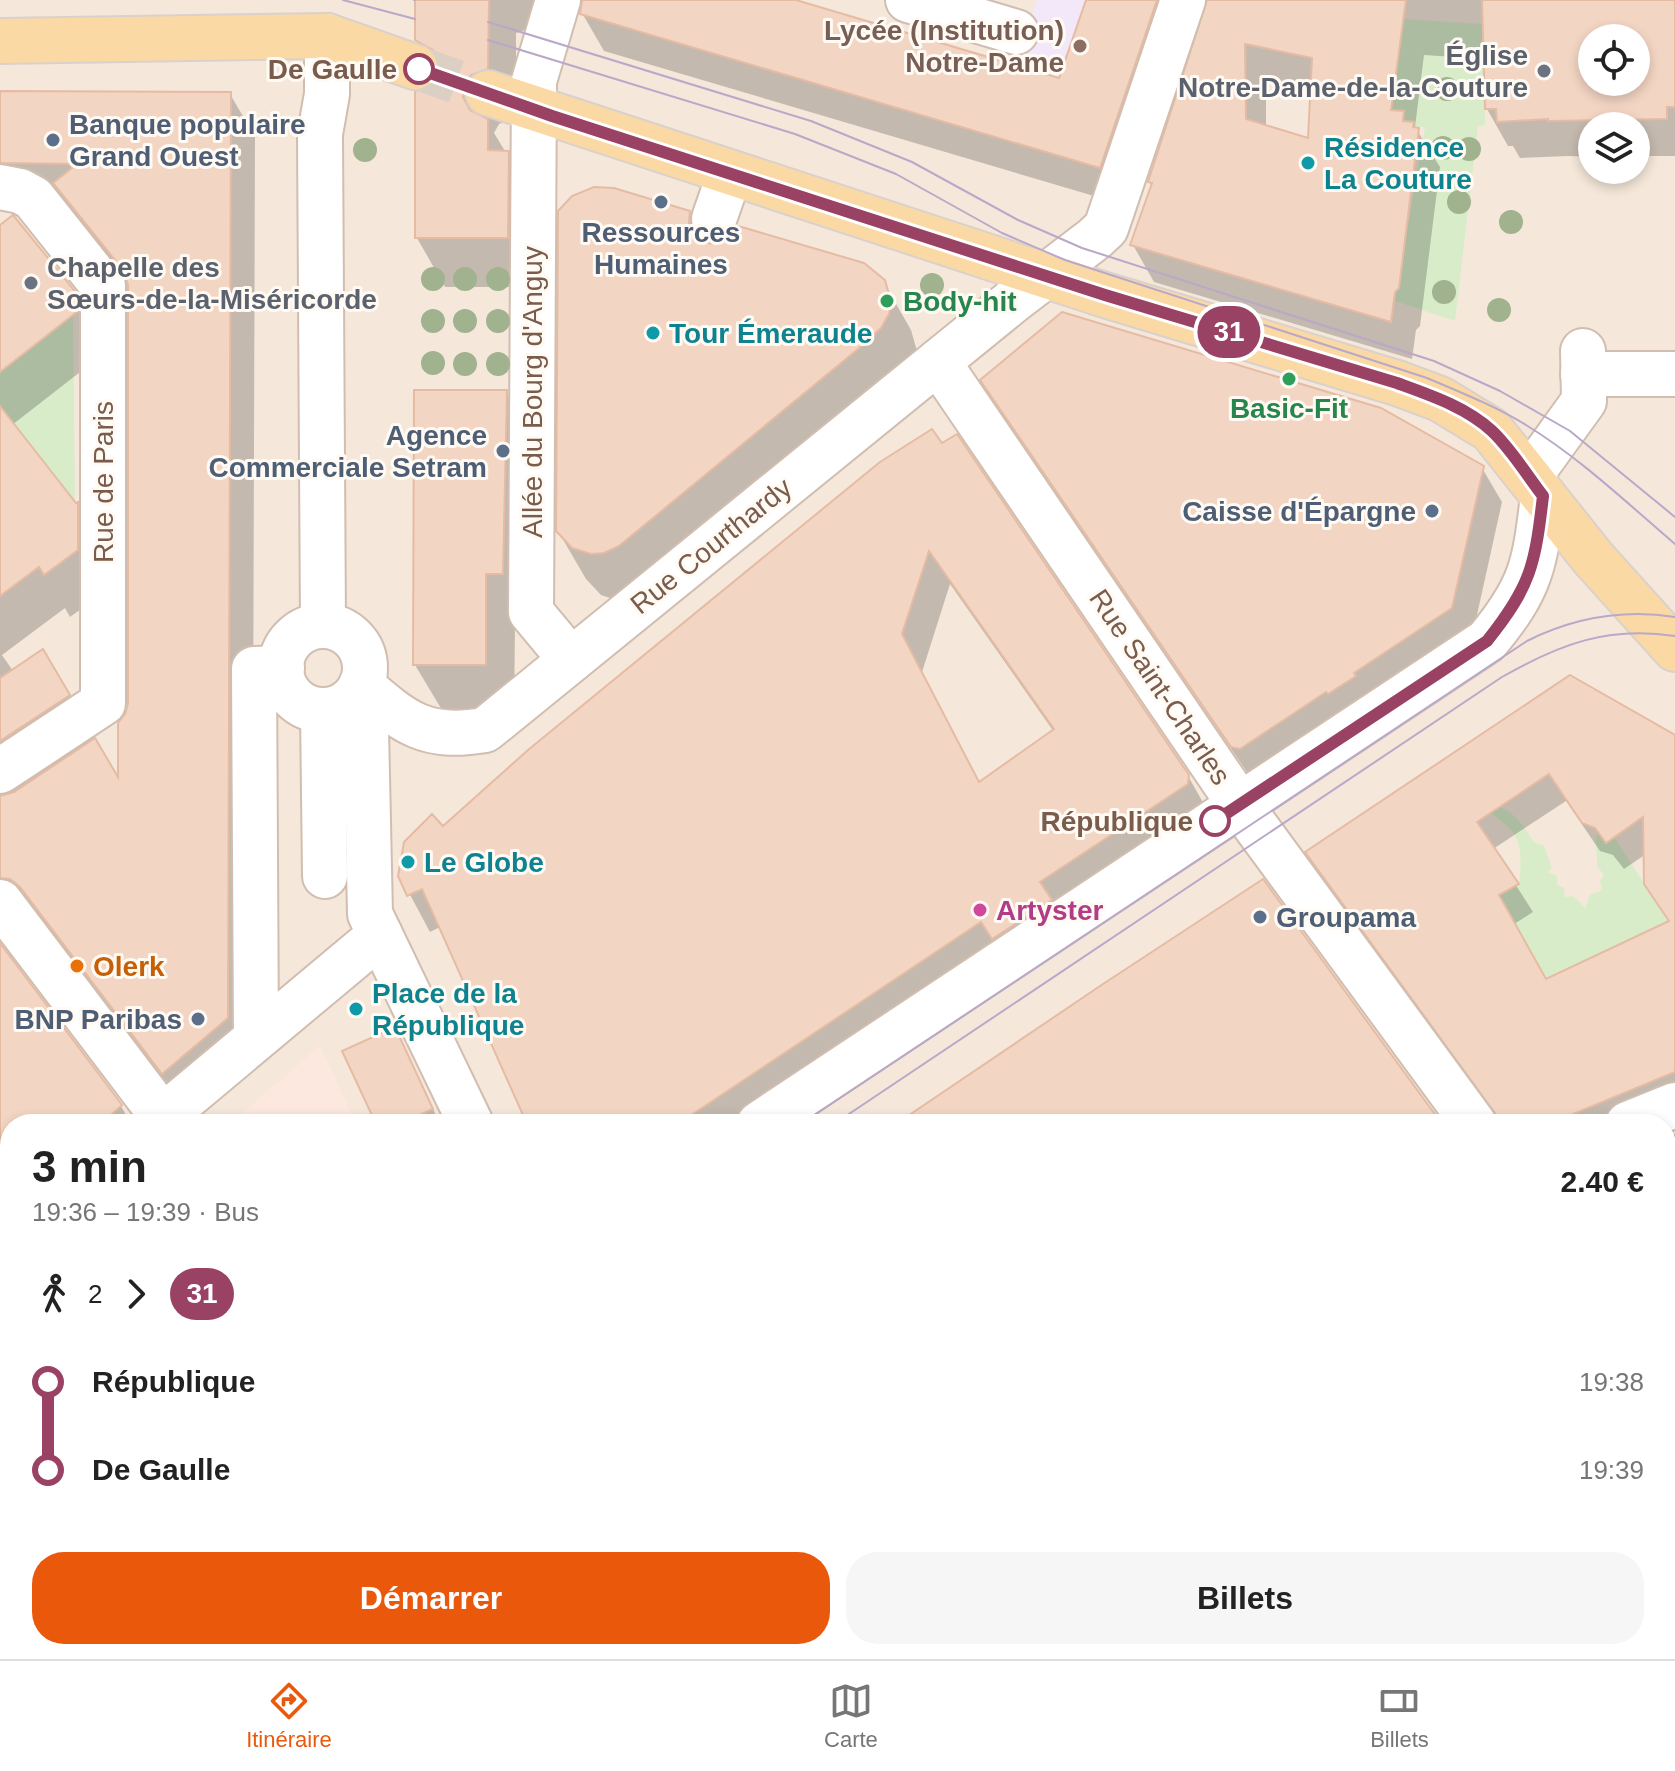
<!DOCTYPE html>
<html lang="fr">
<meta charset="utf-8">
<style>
:root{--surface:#fff;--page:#f6f6f6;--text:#222;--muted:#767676;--line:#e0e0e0;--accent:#ea580c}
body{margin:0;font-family:Helvetica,sans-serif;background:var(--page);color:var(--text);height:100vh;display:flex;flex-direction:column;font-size:30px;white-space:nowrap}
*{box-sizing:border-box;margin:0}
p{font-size:26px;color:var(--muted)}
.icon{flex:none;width:44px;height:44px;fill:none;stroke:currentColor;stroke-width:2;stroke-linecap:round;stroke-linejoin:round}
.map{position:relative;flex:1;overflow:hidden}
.side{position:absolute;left:0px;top:1114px;width:1676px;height:546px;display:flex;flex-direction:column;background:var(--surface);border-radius:32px 32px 0 0;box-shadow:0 4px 12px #0003}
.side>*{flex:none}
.badge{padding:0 16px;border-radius:26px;font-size:28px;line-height:52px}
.buttons{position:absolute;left:1578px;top:24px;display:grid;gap:16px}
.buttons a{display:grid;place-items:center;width:72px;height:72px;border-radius:50%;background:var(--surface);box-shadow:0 4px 12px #0003;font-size:40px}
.map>.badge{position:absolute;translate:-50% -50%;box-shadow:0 0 0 4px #fff}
.legs{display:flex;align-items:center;gap:12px;height:88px;padding:0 32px;font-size:26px}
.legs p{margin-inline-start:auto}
.head{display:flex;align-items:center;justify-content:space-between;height:136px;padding:0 32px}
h1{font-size:44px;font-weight:800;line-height:60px}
.primary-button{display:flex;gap:16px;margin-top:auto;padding:16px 32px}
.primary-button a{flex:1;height:92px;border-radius:32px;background:var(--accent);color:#fff;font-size:32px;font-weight:800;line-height:92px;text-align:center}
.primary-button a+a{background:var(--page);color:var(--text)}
ul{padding:0 32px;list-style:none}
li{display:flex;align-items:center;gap:28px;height:88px;font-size:30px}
li i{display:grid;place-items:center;width:12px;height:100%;margin:0 10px;background:currentColor}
li i::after{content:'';width:20px;height:20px;margin:-10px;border:6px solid;border-radius:50%;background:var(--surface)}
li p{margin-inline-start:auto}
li:first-child i{background:linear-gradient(#0000 50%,currentColor 0)}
li:last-child i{background:linear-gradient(currentColor 50%,#0000 0)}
.tab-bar{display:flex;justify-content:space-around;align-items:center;height:112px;border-top:2px solid var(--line);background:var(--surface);font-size:22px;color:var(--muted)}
.tab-bar a{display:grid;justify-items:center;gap:4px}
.tab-bar .selected{color:var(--accent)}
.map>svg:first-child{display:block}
.residential{fill:#f5e8da;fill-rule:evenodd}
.commercial{fill:#fde8e0}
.education{fill:#f3e8fa}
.green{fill:#d8ecc9}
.shadow{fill:#0003;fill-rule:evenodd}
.building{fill:#f3d5c3;stroke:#e6bba3;stroke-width:2;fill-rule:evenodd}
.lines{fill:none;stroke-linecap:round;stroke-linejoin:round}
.major-tunnel{stroke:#dcd0c4;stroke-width:44;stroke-dasharray:44 22;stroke-linecap:butt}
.minor-casing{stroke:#d1beb0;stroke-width:48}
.major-casing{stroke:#dad1cd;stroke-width:48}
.minor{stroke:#fff;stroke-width:44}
.major{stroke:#fbd9a5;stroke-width:44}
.tram{stroke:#b9a8c9;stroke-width:2}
.tree{fill:#a0b28e}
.line-1-casing{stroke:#fff;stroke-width:18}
.line-1{stroke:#994263;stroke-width:12}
.education-dot{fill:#8d6e63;stroke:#fffaf3;stroke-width:3}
.stop-1-dot{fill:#fff;stroke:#994263;stroke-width:4}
.worship-dot{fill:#6b7280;stroke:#fffaf3;stroke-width:3}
.service-dot{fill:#5c6f8a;stroke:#fffaf3;stroke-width:3}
.culture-dot{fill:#0f9aa8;stroke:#fffaf3;stroke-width:3}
.leisure-dot{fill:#2e9e5b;stroke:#fffaf3;stroke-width:3}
.hotel-dot{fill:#d1479c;stroke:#fffaf3;stroke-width:3}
.food-dot{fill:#e8710a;stroke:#fffaf3;stroke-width:3}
.labels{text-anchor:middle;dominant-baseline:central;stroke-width:6;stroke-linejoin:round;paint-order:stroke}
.education-label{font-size:28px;font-weight:bold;fill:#785e54;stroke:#fffaf3;text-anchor:end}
.worship-label{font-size:28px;font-weight:bold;fill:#5b616d;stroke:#fffaf3;text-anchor:end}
.stop-label{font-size:28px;font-weight:bold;fill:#7a5c4d;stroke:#fffaf3;text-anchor:end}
.service-label{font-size:28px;font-weight:bold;fill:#4e5e75;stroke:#fffaf3;text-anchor:end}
.culture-label{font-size:28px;font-weight:bold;fill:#0d838f;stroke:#fffaf3;text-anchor:start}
.leisure-label{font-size:28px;font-weight:bold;fill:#27864d;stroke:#fffaf3;text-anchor:start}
.street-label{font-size:28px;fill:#7a5c4d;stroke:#fffaf3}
.hotel-label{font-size:28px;font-weight:bold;fill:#b23c85;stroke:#fffaf3;text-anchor:start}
.food-label{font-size:28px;font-weight:bold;fill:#c56008;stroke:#fffaf3;text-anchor:start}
</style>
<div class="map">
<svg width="1675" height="1659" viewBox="0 0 1675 1659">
<rect width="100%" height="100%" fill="#fdf6ec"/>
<!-- residential -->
<path class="residential" d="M0 0H1675V1659H0ZM1592 38H1636V82H1592ZM1592 126H1636V170H1592ZM10 1124H1666V1650H10Z"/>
<!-- commercial -->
<path class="commercial" d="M320 1046 356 1124H230Z"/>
<!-- education -->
<path class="education" d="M1037 0H1154L1059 78 1017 65Z"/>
<!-- green -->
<g class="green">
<path d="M1404 19 1483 24 1485 125 1478 126 1455 321 1395 301 1425 127H1413L1414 122 1403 121 1404 111 1390 110Z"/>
<path d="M0 308 31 347 73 315 75 501 0 406Z"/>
<path d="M1486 804C1511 806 1521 822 1534 842L1544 846 1552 868 1548 872 1557 876V885L1564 888 1565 897 1573 896 1585 908 1590 895 1602 890 1600 881 1604 875 1597 866C1598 854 1594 845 1597 834L1614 837 1669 921 1546 979 1499 895 1519 884C1521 865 1524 841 1508 827 1499 819 1492 816 1486 804Z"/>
</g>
<!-- shadow -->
<g class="shadow">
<path d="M417 0H559V19L516 33V118L499 124 494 133 536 202V287H445L417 238 433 87 439 78 417 40Z"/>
<path d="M586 0H790L1060 80 1088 0H1675V156H1636V126H1592V157L1570 156 1520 158 1513 146H1508L1487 109 1486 59 1424 55 1415 127 1440 167 1420 326 1416 330 1412 359 1154 282 1133 245 1153 186 1150 182 1207 13 1199 12 1121 204 604 51 582 13ZM1592 38H1636V82H1592ZM1266 81 1312 90 1310 141 1266 128Z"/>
<path d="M0 93 230 94 255 137 252 1062 188 1116 1 936 0 943V228L76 296 102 340V355L12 425 77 505 102 547V594L70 617 65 608 2 655 13 671 43 652 120 785 130 703V289L80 227 69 206H0Z"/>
<path d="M689 213 707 245 883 281 911 330 917 351 619 601 601 595 586 579 558 531Z"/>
<path d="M983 380 1482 468 1502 502 1471 642 1253 781 1002 414Z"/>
<path d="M506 392 535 442 515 624 514 715H445L415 665Z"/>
<path d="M886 460 1188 776 1209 813 754 1124H529L440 927 430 932 400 876 443 828ZM950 584 1054 732 980 783 922 672Z"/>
<path d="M1570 677 1675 737V1112L1646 1124H1509L1454 1048 1455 1059 1324 880 1308 852ZM1566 801 1600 851 1613 855 1624 869 1646 854 1663 912 1670 923 1545 981 1514 924 1533 912 1493 849Z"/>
<path d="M0 947 121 1106 131 1124H10V1280L2 1288 0 1286Z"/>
<path d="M404 1048 440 1124H378Z"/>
<path d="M1675 1134V1600L1666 1608V1138Z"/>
<path d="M1675 1621V1659H1601L1618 1650H1666V1624Z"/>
<path d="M0 1630 9 1646 7 1648 14 1659H0Z"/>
<path d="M514 1650H611L602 1659H517Z"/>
<path d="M612 1650H673L677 1659H616Z"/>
<path d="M757 1650H1569L1562 1659H782L781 1657 762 1659Z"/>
</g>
<!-- building -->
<g class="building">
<path d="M415 0H489L488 69 471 75 465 85 463 97 470 110 488 119V150L509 151 508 238H415V91L432 85 439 75 440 63 433 50 415 40Z"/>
<path d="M582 0H796L1059 78 1086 0H1157L1100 168 580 14Z"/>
<path d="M1207 0H1406L1391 110 1404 111 1403 121 1414 122 1413 127 1419 128 1399 288 1395 292 1391 322 1130 245 1152 183 1148 182ZM1245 44 1312 58 1308 138 1246 119Z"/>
<path d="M1482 0H1675V107H1667V119L1548 121V119L1497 122 1496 109H1485ZM1592 38H1636V82H1592Z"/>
<path d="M0 91 231 92 228 1018 162 1074 20 887 10 879 0 878V796L14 792 95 738 118 777V723L125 714 128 703V285L123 270 53 183 77 164 0 163Z"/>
<path d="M594 187 614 188 690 211 689 223 695 235 707 243 718 244 730 238 738 226 864 263 885 280 891 302 889 314 881 328 858 349 619 546 604 553 591 554 572 548 556 531 558 211 572 196Z"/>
<path d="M13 215 78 295V311L0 372V225Z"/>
<path d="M1062 312 1381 408 1484 466 1452 608 1354 673 1356 676 1328 694 1326 692 1240 749 1231 747 980 380Z"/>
<path d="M414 390H507L503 574H486V665H413Z"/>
<path d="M0 406 76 503 78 502V550L44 575 39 567 0 596Z"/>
<path d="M932 429 942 443 957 434 1189 775 1188 784 1040 882 1052 900 992 939 981 922 678 1124H527L422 889 407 896 398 876 404 842 432 814 443 826 528 750 880 462ZM929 551 1054 729 979 782 902 634Z"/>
<path d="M43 649 70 695 0 741V678Z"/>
<path d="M1570 675 1675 735V1072L1549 1124H1525L1497 1116 1305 852ZM1549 774 1582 823 1595 828 1606 843 1643 817 1644 884 1669 921 1546 979 1499 895 1519 884 1477 822Z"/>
<path d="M1263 879 1442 1124H896L1100 986Z"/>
<path d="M0 943 122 1105 101 1124H10V1148L0 1155Z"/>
<path d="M395 1027 433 1109 399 1124H376L342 1051Z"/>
</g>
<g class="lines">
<!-- major-tunnel -->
<path class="major-tunnel" d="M415 67 488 93"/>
<!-- minor casing -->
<g class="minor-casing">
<g id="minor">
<path d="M558 0 534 81 531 612 571 660"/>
<path d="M908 0 1016 32"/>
<path d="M0 187 20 191 33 198 103 286V703L0 771"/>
<path d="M714 219 730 173"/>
<path d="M938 362 1240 805 1474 1124"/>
<path d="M1583 374H1675"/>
<path d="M1529 477 1584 401 1583 351"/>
<path d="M323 626 320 134 327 94V36"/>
<circle cx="323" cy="668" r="42"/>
<path d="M361 685C405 723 425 740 485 730L1014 300 1094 239 1106 228 1183 0"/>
<path d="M348 702 366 729 370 914 471 1124"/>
<path d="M323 710 325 876"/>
<path d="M0 902 163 1117"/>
<path d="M256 1038 254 669 282 668"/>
<path d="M154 1124 380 935"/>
<path d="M759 1124 1487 641C1532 587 1535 564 1543 496"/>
<path d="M1628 1124 1675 1105"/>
<path d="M0 1255 10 1246"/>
<path d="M0 1564 10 1581"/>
<path d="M1666 1597 1675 1591"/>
<path d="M49 1650 54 1659"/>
<path d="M719 1650 723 1659"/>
<path d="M1545 1659 1565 1650"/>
</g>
</g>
<!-- major casing -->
<g class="major-casing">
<g id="major">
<path d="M0 41 327 36 415 67"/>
<path d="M488 93 1105 295 1397 383 1440 399 1491 430 1593 558 1675 649"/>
</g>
</g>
<!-- minor -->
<use href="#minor" class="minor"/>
<!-- major -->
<use href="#major" class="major"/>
<!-- tram -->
<g class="tram">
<path d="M343 0 415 19"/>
<path d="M414 0H415"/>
<path d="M488 22 811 121 912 162 1018 220 1082 248 1434 361 1500 391 1570 431 1675 517"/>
<path d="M488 40 795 134 896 174 1002 233 1065 260 1427 378C1460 392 1495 406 1526 425 1580 458 1627 503 1675 544"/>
<path d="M801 1124 1527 641C1575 617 1623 609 1675 617"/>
<path d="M834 1124 1502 677C1560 644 1607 626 1675 636"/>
<path d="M311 1659 317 1650"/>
<path d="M332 1659 337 1650"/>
</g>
</g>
<!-- trees -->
<g class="tree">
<circle cx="1447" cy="89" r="12"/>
<circle cx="1443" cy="148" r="12"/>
<circle cx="1469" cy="149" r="12"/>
<circle cx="365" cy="150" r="12"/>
<circle cx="1459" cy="202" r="12"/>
<circle cx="1511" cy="222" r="12"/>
<circle cx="433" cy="279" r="12"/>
<circle cx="465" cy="279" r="12"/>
<circle cx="498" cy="279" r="12"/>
<circle cx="932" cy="285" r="12"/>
<circle cx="1444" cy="292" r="12"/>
<circle cx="1499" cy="310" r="12"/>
<circle cx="433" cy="321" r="12"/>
<circle cx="465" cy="321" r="12"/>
<circle cx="498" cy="321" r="12"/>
<circle cx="433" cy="363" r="12"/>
<circle cx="465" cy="364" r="12"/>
<circle cx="498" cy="364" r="12"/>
</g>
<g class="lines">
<!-- line-1 casing -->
<g class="line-1-casing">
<path id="line-1" d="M419 69 552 116 1105 295 1397 383C1430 395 1466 407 1492 431 1512 450 1526 474 1543 496 1535 565 1531 586 1487 641L1215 821"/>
</g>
<!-- line-1 -->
<use href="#line-1" class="line-1"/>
</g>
<!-- markers -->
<circle class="education-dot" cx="1080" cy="46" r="8"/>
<g class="stop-1-dot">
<circle cx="419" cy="69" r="14"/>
<circle cx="1215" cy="821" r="14"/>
</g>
<g class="worship-dot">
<circle cx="1544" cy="71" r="8"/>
<circle cx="31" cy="283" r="8"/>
</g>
<g class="service-dot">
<circle cx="53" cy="140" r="8"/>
<circle cx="661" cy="202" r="8"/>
<circle cx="503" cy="451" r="8"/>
<circle cx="1432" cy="511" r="8"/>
<circle cx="1260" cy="917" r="8"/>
<circle cx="198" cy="1019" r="8"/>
</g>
<g class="culture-dot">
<circle cx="1308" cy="163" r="8"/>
<circle cx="653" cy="333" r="8"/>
<circle cx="408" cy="862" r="8"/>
<circle cx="356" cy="1009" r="8"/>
</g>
<g class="leisure-dot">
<circle cx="887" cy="301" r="8"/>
<circle cx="1289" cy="379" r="8"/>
</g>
<circle class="hotel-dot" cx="980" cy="910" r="8"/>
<circle class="food-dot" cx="77" cy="966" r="8"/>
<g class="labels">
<!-- education labels -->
<g class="education-label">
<text x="1064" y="30">Lycée (Institution)<tspan x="1064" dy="32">Notre-Dame</tspan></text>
</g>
<!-- worship labels -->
<g class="worship-label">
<text x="1528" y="55">Église<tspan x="1528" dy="32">Notre-Dame-de-la-Couture</tspan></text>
<text x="47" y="267" text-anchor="start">Chapelle des<tspan x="47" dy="32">Sœurs-de-la-Miséricorde</tspan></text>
</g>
<!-- stop labels -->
<g class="stop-label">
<text x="397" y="69">De Gaulle</text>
<text x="1193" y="821">République</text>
</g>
<!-- service labels -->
<g class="service-label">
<text x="69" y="124" text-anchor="start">Banque populaire<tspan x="69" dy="32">Grand Ouest</tspan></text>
<text x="661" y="232" text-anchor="middle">Ressources<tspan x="661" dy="32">Humaines</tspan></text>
<text x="487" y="435">Agence<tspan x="487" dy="32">Commerciale Setram</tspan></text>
<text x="1416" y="511">Caisse d'Épargne</text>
<text x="1276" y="917" text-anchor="start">Groupama</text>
<text x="182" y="1019">BNP Paribas</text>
</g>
<!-- culture labels -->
<g class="culture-label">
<text x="1324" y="147">Résidence<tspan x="1324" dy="32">La Couture</tspan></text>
<text x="669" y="333">Tour Émeraude</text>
<text x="424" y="862">Le Globe</text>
<text x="372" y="993">Place de la<tspan x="372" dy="32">République</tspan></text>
</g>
<!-- leisure labels -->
<g class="leisure-label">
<text x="903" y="301">Body-hit</text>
<text x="1289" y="408" text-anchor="middle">Basic-Fit</text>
</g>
<!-- street labels -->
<g class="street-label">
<text transform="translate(532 392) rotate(-90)">Allée du Bourg d'Anguy</text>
<text transform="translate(103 482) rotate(-90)">Rue de Paris</text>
<text transform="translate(711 546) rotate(-39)">Rue Courthardy</text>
<text transform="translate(1160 687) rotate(56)">Rue Saint-Charles</text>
</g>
<!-- hotel labels -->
<g class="hotel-label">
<text x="996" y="910">Artyster</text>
</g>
<!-- food labels -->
<g class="food-label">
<text x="93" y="966">Olerk</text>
</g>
</g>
</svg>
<div class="buttons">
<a><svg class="icon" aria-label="locate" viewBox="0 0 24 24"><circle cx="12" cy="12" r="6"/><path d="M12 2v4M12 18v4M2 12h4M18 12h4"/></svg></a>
<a><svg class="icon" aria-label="layers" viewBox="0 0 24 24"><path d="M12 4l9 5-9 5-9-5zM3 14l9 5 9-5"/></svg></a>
</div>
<b class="badge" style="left:1229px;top:332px;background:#994263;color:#fff">31</b>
<section class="side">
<div class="head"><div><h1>3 min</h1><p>19:36 – 19:39 · Bus</p></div><b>2.40 €</b></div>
<div class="legs"><svg class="icon" aria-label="walk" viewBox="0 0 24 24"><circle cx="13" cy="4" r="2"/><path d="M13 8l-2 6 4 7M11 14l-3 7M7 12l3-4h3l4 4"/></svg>2<svg class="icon" aria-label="forward" viewBox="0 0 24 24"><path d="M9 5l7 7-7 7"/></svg><b class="badge" style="background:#994263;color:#fff">31</b></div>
<ul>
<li><i style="color:#994263"></i><b>République</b><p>19:38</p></li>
<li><i style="color:#994263"></i><b>De Gaulle</b><p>19:39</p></li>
</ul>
<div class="primary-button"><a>Démarrer</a><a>Billets</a></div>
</section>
</div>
<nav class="tab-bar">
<a class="selected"><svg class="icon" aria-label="directions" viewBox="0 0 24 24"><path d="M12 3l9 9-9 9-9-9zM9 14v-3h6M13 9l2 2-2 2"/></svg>Itinéraire</a>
<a><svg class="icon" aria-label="map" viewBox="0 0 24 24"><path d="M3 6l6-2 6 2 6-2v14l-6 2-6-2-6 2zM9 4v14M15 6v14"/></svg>Carte</a>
<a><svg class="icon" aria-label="tickets" viewBox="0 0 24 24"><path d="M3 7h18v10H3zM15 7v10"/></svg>Billets</a>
</nav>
